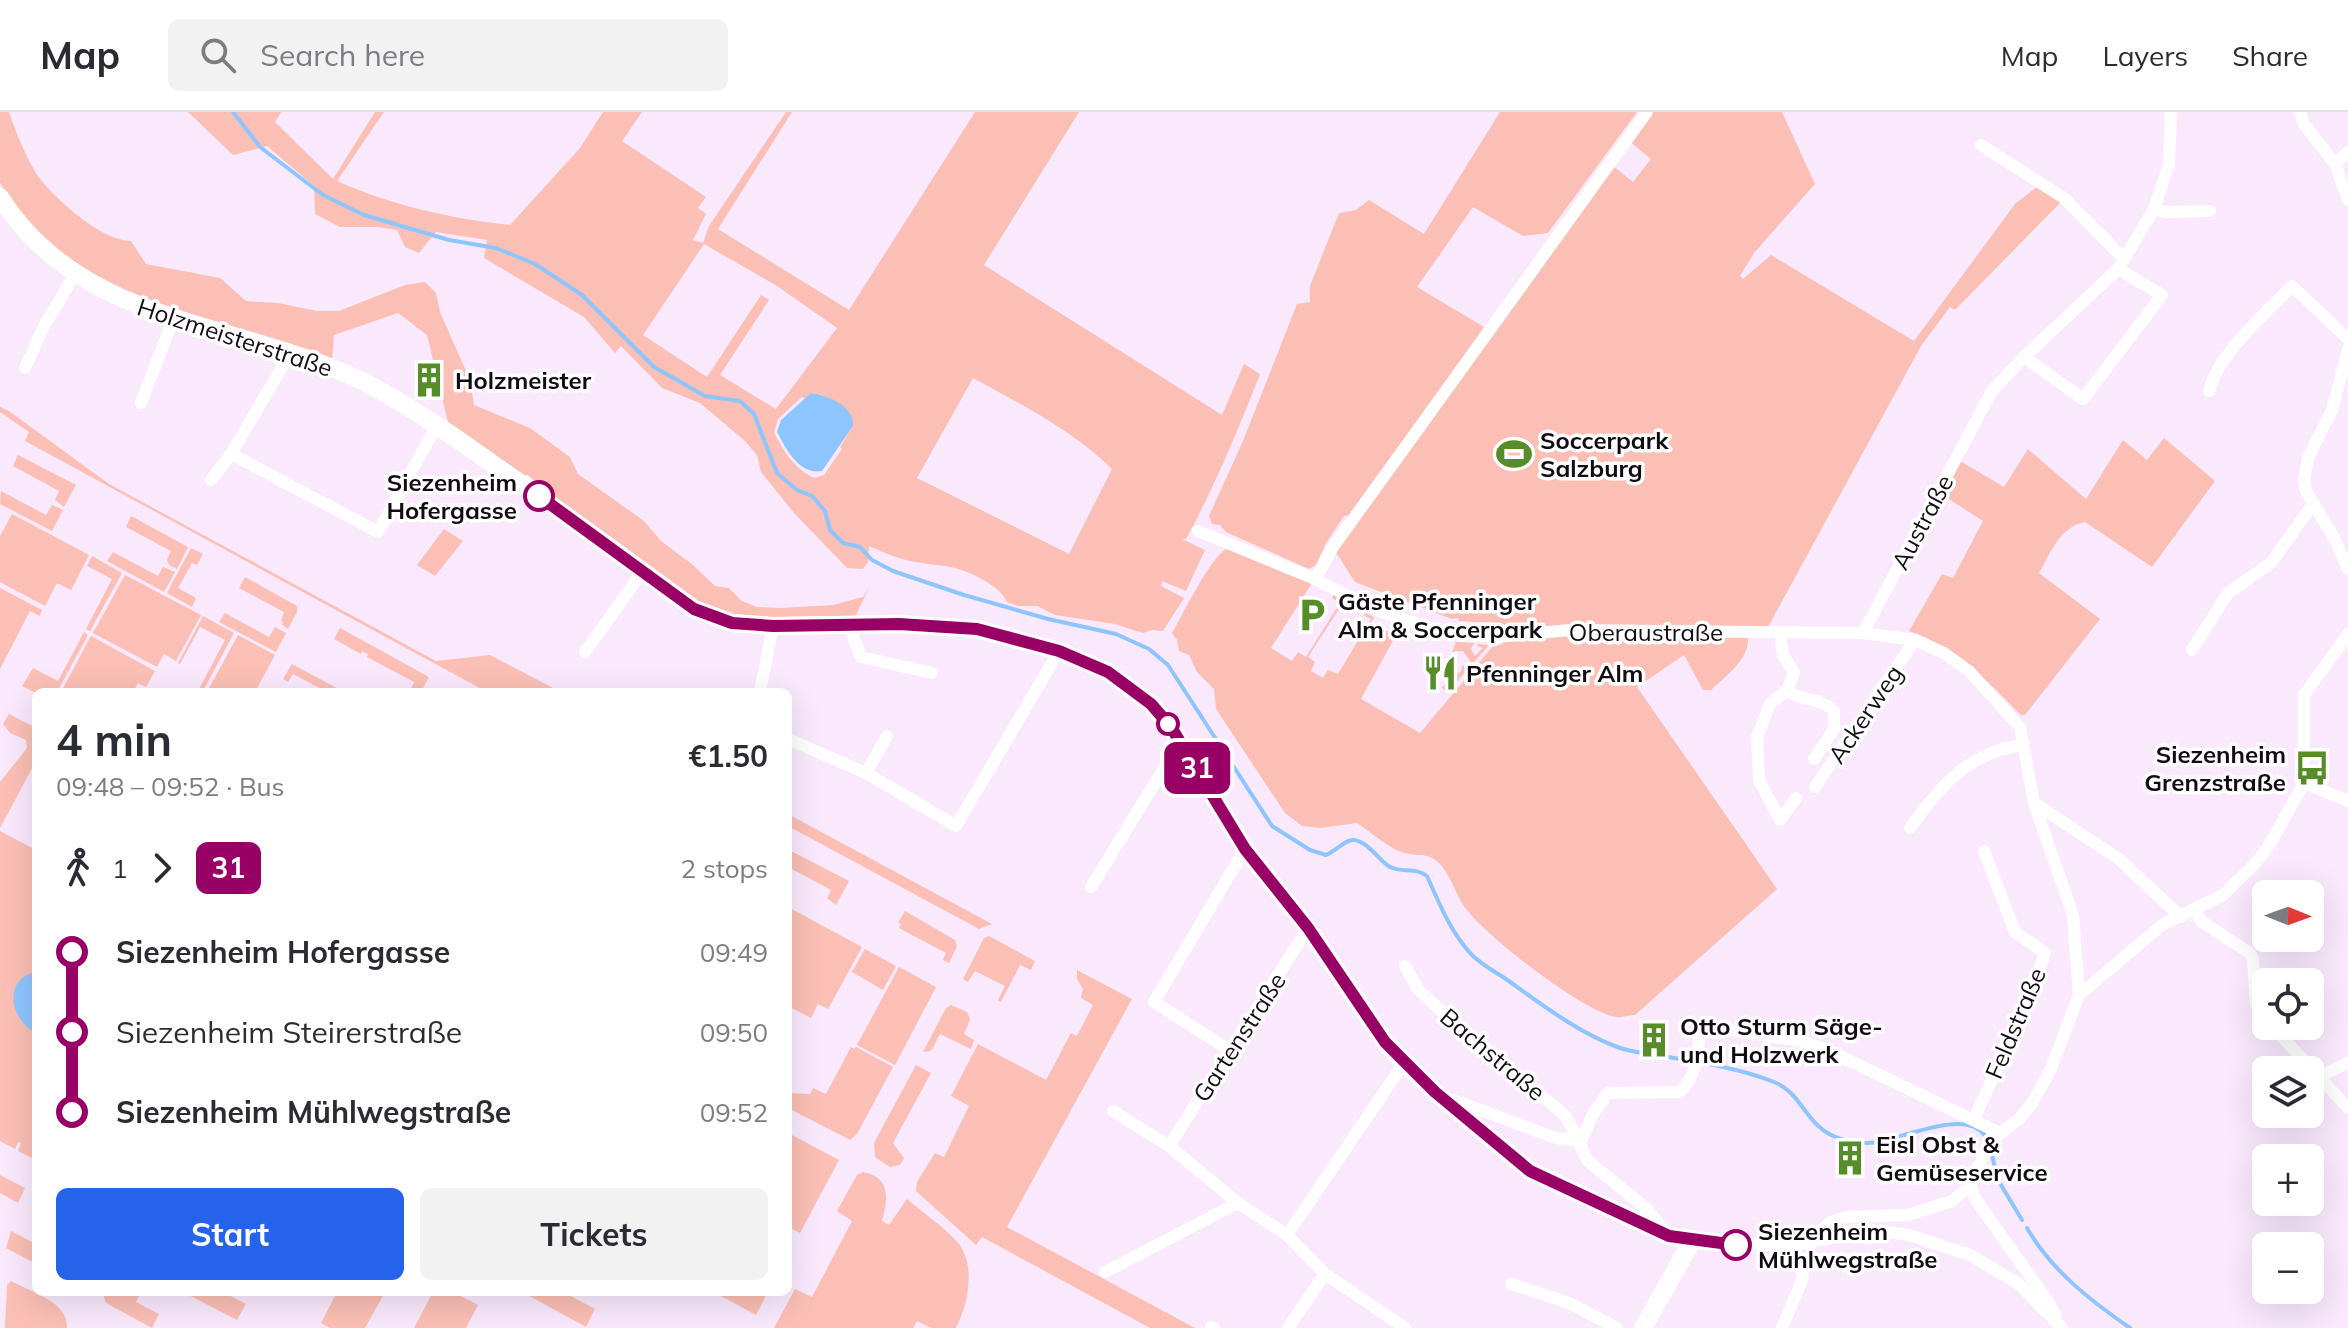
<!DOCTYPE html>
<meta charset="utf-8">
<style>
:root{--surface:#fff;--page:#f2f2f3;--text:#2b2b33;--muted:#7c7c81;--line:#e1e1e2;--accent:#2563eb}
body{margin:0;font-family:Mulish,sans-serif;background:var(--page);color:var(--text);height:100vh;display:flex;flex-direction:column;font-size:30px;white-space:nowrap}
*{box-sizing:border-box;margin:0}
p{font-size:26px;color:var(--muted)}
.icon{flex:none;width:44px;height:44px;fill:none;stroke:currentColor;stroke-width:2;stroke-linecap:round;stroke-linejoin:round}
.map{position:relative;flex:1;overflow:hidden}
.side{position:absolute;left:32px;top:576px;width:760px;height:608px;display:flex;flex-direction:column;background:var(--surface);border-radius:12px;box-shadow:0 8px 32px #0002}
.side>*{flex:none}
.badge{padding:0 16px;border-radius:12px;font-size:28px;line-height:52px}
.needle{width:52px;rotate:91deg}
.controls{position:absolute;left:2252px;top:768px;display:grid;gap:16px}
.controls a{display:grid;place-items:center;width:72px;height:72px;border-radius:12px;background:var(--surface);box-shadow:0 8px 32px #0002;font-size:40px}
.map>.badge{position:absolute;translate:-50% -50%;box-shadow:0 0 0 4px #fff}
.legs{display:flex;align-items:center;gap:12px;height:88px;padding:0 24px;font-size:26px}
.legs p{margin-inline-start:auto}
.summary{display:flex;align-items:center;justify-content:space-between;height:136px;padding:0 24px}
h1{font-size:44px;font-weight:700;line-height:60px}
.button{display:flex;gap:16px;margin-top:auto;padding:16px 24px}
.button a{flex:1;height:92px;border-radius:12px;background:var(--accent);color:#fff;font-size:32px;font-weight:700;line-height:92px;text-align:center}
.button a+a{background:var(--page);color:var(--text)}
ul{padding:0 24px;list-style:none}
li{display:flex;align-items:center;gap:28px;height:80px;font-size:30px}
li i{display:grid;place-items:center;width:12px;height:100%;margin:0 10px;background:currentColor}
li i::after{content:'';width:20px;height:20px;margin:-10px;border:6px solid;border-radius:50%;background:var(--surface)}
li p{margin-inline-start:auto}
li:first-child i{background:linear-gradient(#0000 50%,currentColor 0)}
li:last-child i{background:linear-gradient(currentColor 50%,#0000 0)}
header{display:flex;align-items:center;gap:48px;box-sizing:border-box;height:112px;padding:0 40px;background:var(--surface);border-bottom:2px solid var(--line)}
header strong{font-size:38px}
nav{display:flex;gap:44px;margin-inline-start:auto;font-size:28px}
.search{width:560px;height:72px;background:var(--page);display:flex;align-items:center;gap:20px;box-sizing:border-box;padding:0 28px;border-radius:12px;color:var(--muted);font-size:30px}
.map>svg:first-child{display:block}
.green{fill:#fbbfb5;fill-rule:evenodd}
.water{fill:#8fc5ff}
.lines{fill:none;stroke-linecap:round;stroke-linejoin:round}
.stream{stroke:#8fc5ff;stroke-width:4}
.street{stroke:#fff;stroke-width:12}
.secondary{stroke:#fff;stroke-width:18}
.line-1-casing{stroke:#fff;stroke-width:18}
.line-1{stroke:#906;stroke-width:12}
.stop-1-dot{fill:#fff;stroke:#906;stroke-width:4}
.labels{text-anchor:middle;dominant-baseline:central;stroke-width:7;stroke-linejoin:round;paint-order:stroke}
.street-label{font-size:24px;fill:#120b14;stroke:#fff}
.poi-label{font-size:24px;font-weight:bold;fill:#120b14;stroke:#fff;text-anchor:start}
.stop-label{font-size:24px;font-weight:bold;fill:#120b14;stroke:#fff;text-anchor:end}
</style>
<header>
<strong>Map</strong>
<div class="search"><svg class="icon" aria-label="search" viewBox="0 0 24 24"><circle cx="10" cy="10" r="6"/><path d="M15 15l6 6"/></svg>Search here</div>
<nav><a>Map</a><a>Layers</a><a>Share</a></nav>
</header>
<div class="map">
<svg width="2348" height="1216" viewBox="0 0 2348 1216">
<rect width="100%" height="100%" fill="#fae9fd"/>
<!-- green -->
<g class="green">
<path d="M0 0H9C15 18 29 53 41 68 59 90 102 129 131 129L146 152 220 166 246 189 278 191 317 199H339L405 173 425 170 436 181 440 200 470 268 474 293 530 316 570 345 578 362 644 409 661 429 693 453 715 474 729 476 742 489 757 495 781 496 833 493 863 485 869 476 854 507 760 511 707 499 545 378 528 363H524L448 310 427 223 398 201 334 223 332 248 181 201 88 164 16 100 0 70Z"/>
<path d="M188 0H281L275 10 333 67 375 0H384L337 69C391 93 452 107 510 113L580 36 603 0H642L622 29 706 85 698 96 706 102 693 128 703 131 709 114 786 0H792L718 117 849 198 975 0H1079L984 153 1222 303 1244 252 1260 262C1238 318 1215 374 1186 427H1182L1205 438 1186 479 1162 469 1161 474 1184 486 1163 519 1152 518 1143 521 1115 512 1055 503 1037 494H1018L1007 490C1002 475 971 460 955 456 937 452 917 452 899 446 889 443 879 438 869 434L868 450 863 457 847 456 794 401 761 360 757 343 745 329 700 291 662 276 621 234 615 241 584 205 484 146 487 128 436 120 419 141 405 135 397 118 378 115H340L315 102 314 74 267 34 233 43ZM704 132 777 174 837 216 776 297 720 263 769 188 761 183 707 265 643 223ZM973 266C1022 293 1071 317 1112 357L1069 442 917 366ZM812 281C834 284 843 294 853 314L840 335 842 337 824 363 814 366C793 355 784 340 774 320L778 307 802 285 805 287Z"/>
<path d="M1500 0H1637L1548 121 1523 124 1473 95 1417 175 1484 215 1351 403 1344 404 1326 431 1316 453 1309 457 1226 420 1220 413 1212 412 1209 404 1243 329 1297 192 1310 190V174L1339 101 1356 98 1369 88 1424 122Z"/>
<path d="M1651 0H1782L1815 72 1754 141 1740 164 1743 167 1771 143 1914 229 2015 92 2038 74 2061 90 1955 198 1950 195 1921 234 1767 517 1748 524C1750 547 1727 563 1711 578H1703L1684 543 1637 575 1777 777 1635 903C1629 903 1622 906 1617 905 1585 901 1487 825 1467 798 1454 782 1451 759 1434 747 1425 741 1414 744 1404 741 1388 736 1371 720 1357 711L1320 716 1302 714 1285 701 1216 597 1214 577 1197 560 1189 543 1179 539 1177 528 1172 521C1183 503 1211 443 1228 436L1312 471 1271 536 1292 549 1298 540 1306 545 1340 491 1332 486 1334 482 1351 492 1349 495 1342 492 1308 545 1315 550 1311 559 1323 566 1328 558 1338 562 1371 507 1364 503 1365 500 1374 505 1370 513 1395 522 1401 514 1361 587 1420 621 1493 534 1503 532 1504 519H1496L1494 511 1459 509 1458 506 1452 507 1355 470 1335 439 1612 53 1633 70 1651 47 1629 29Z"/>
<path d="M0 295 9 299 109 372 436 549 490 543 561 580H487L25 329 29 320 0 300Z"/>
<path d="M2164 326 2215 369 2152 455 2085 410C2060 415 2051 440 2039 461L2100 507 2025 603H2021C1987 569 1956 535 1909 519L1942 462 1953 466 1983 409 1941 382 1960 349 2004 375 2028 337 2086 387 2123 328 2147 348Z"/>
<path d="M18 343 76 373 64 395 55 388 59 379 13 354Z"/>
<path d="M1 379 46 403 52 393 63 398 52 419 0 392Z"/>
<path d="M12 402 89 443 71 478 57 471 45 494 0 470V424Z"/>
<path d="M131 404 188 435 177 457 169 453 167 448 171 439 126 415Z"/>
<path d="M444 417 463 429 435 464 417 453Z"/>
<path d="M191 436 203 442 197 453 192 451 178 476 196 486 192 495 167 481Z"/>
<path d="M113 440 158 464 163 455 175 460 164 480 107 449Z"/>
<path d="M92 444 122 461 90 519 86 517 112 467 87 454Z"/>
<path d="M125 463 201 503 176 549 164 542 157 555 93 521Z"/>
<path d="M245 465 297 494V500L288 517 282 513 283 510 281 509 284 500 239 476Z"/>
<path d="M0 476 42 498 40 504 30 499 0 557Z"/>
<path d="M225 501 269 525 275 515 286 521 276 540 219 510Z"/>
<path d="M203 504 234 521 203 579 199 577 225 528 200 515 180 552 178 551Z"/>
<path d="M340 516 429 565 421 580 410 579 414 570 367 545 368 542 362 539 361 542 334 527Z"/>
<path d="M84 520 88 523 57 580 36 581 22 574 33 556 58 569Z"/>
<path d="M238 523 275 543 255 580H207Z"/>
<path d="M91 524 155 559 146 575 138 571 133 580H61Z"/>
<path d="M1456 530 1474 531 1471 537 1475 544 1483 536 1477 534 1478 532 1489 533 1447 581 1442 575 1461 559 1462 554 1471 550 1463 539 1452 540Z"/>
<path d="M292 552 344 580H327L293 562 288 570 283 567Z"/>
<path d="M9 602 36 616V649L0 716V670L27 636 26 628 10 621 3 612Z"/>
<path d="M788 702 992 812 979 817 788 714Z"/>
<path d="M0 719 36 738V1048L18 1039 21 1031 18 1030 15 1037 0 1029Z"/>
<path d="M791 739 849 769 836 793 827 786 831 778 788 755Z"/>
<path d="M788 795 862 835 828 897 818 892 811 906 788 894Z"/>
<path d="M905 799 955 828 957 834 949 851 943 848 946 841 899 816 901 812 898 811Z"/>
<path d="M989 824 1035 849 1031 858 1020 853 1001 890 998 888 1005 874 975 859 968 870 963 867 984 826Z"/>
<path d="M865 837 896 854 883 878 852 860Z"/>
<path d="M899 855 936 875 895 953 857 933Z"/>
<path d="M1077 858 1132 887 1007 1115 1195 1216H1150L982 1125 976 1133 916 1079 917 1070 935 1041 944 1045 969 994 951 984 978 932 1046 968 1071 921 1077 924 1093 893 1081 886 1083 877 1077 867Z"/>
<path d="M951 893 967 900 970 907 964 922 974 928 971 937 940 922 931 939 923 940 946 896Z"/>
<path d="M851 935 854 937 856 935 893 955 857 1022 850 1028 788 996V981L810 982 813 976 826 982Z"/>
<path d="M916 953 931 961 893 1031 904 1046 900 1053 890 1055 875 1045 874 1031Z"/>
<path d="M788 1021 839 1048 800 1121 788 1115Z"/>
<path d="M863 1060C891 1065 888 1087 882 1109L889 1113 907 1087C923 1101 945 1115 959 1132 976 1155 968 1193 956 1216H931L917 1209 913 1216H774L795 1177 812 1185 852 1109 837 1099 857 1063Z"/>
<path d="M0 1063 25 1076 18 1091 0 1081Z"/>
<path d="M11 1119 36 1132V1152L6 1136Z"/>
<path d="M11 1169C31 1180 69 1190 67 1216H5L7 1173Z"/>
<path d="M106 1180H141L136 1190 159 1202 152 1216 106 1191 104 1185Z"/>
<path d="M183 1180H223L246 1192 237 1208Z"/>
<path d="M337 1180H385L365 1216H330L321 1211Z"/>
<path d="M433 1180H453L478 1193 466 1216H414Z"/>
<path d="M522 1180H563L595 1197 586 1215Z"/>
<path d="M723 1180H768L756 1203 721 1184Z"/>
</g>
<!-- water -->
<g class="water">
<path d="M811 281C828 283 855 295 853 314L822 359C799 363 786 337 777 320L781 308Z"/>
<path d="M36 860V921C10 908 2 867 36 860Z"/>
</g>
<g class="lines">
<!-- stream -->
<g class="stream">
<path d="M233 0 260 35 323 83 364 103 449 128 496 136 535 152 582 183 654 255 705 284 740 289 754 302 777 361 797 378 812 384 825 399 830 418 843 431 860 435 872 448 893 459 964 483 1048 507 1116 522 1149 537 1168 553 1272 714 1310 738 1326 743C1335 740 1345 727 1354 728 1369 730 1378 748 1390 755 1402 761 1416 755 1427 764 1439 791 1451 821 1472 843 1481 852 1495 860 1506 867 1541 892 1580 922 1620 936 1631 940 1645 941 1656 943 1696 950 1736 955 1774 970 1804 982 1806 1017 1841 1027 1854 1031 1870 1032 1883 1029 1908 1024 1975 993 1988 1030"/>
<path d="M1991 1039 1998 1068 2022 1108"/>
<path d="M2027 1116C2051 1158 2091 1189 2130 1216"/>
</g>
<!-- street -->
<g class="street">
<path d="M2300 0 2304 12 2335 52 2348 88"/>
<path d="M1981 33 2064 86 2124 147"/>
<path d="M2335 52 2348 40"/>
<path d="M2154 97 2166 100 2210 99"/>
<path d="M2348 237 2332 298 2308 345 2304 369 2306 379 2334 426 2348 457"/>
<path d="M2024 245 2083 287 2162 183 2118 157"/>
<path d="M25 256 44 214 75 162"/>
<path d="M2209 279C2219 240 2265 203 2292 174L2348 227"/>
<path d="M141 291 174 205"/>
<path d="M231 342 378 420 437 313"/>
<path d="M211 368 231 342 291 240"/>
<path d="M1198 419 1315 467 1374 497 1442 520 1497 525 1569 518 1863 521 1915 528 1944 541 1969 559 2020 615 2034 691 2073 803 2079 883"/>
<path d="M1315 467 1333 435 1647 0"/>
<path d="M848 511 861 545 932 561"/>
<path d="M1780 521 1783 543 1794 561 1787 578 1770 592 1757 625 1759 668 1780 708 1796 686"/>
<path d="M1863 521 1992 279 2024 245 2118 157 2154 97 2169 52 2171 0"/>
<path d="M2192 538 2228 481 2271 451 2313 392"/>
<path d="M585 540 643 459"/>
<path d="M1787 578C1801 590 1820 585 1834 599V617L1814 647"/>
<path d="M760 580 773 514"/>
<path d="M788 627 866 661 956 714 1059 539"/>
<path d="M866 661 887 624"/>
<path d="M2304 671 2348 689"/>
<path d="M1815 675 1915 528"/>
<path d="M2034 691 2119 747 2181 805"/>
<path d="M1910 716C1941 673 1970 639 2024 633"/>
<path d="M1091 775 1181 629"/>
<path d="M2195 799 2202 810 2250 841 2253 847 2256 893 2266 908"/>
<path d="M1308 816 1169 1034 1238 1091 1287 1123 1404 951"/>
<path d="M1405 854 1418 877 1442 900 1566 1004 1588 1049 1648 1098 1665 1120"/>
<path d="M2272 914 2348 996"/>
<path d="M1231 939 1154 890 1245 737"/>
<path d="M2320 964 2348 951"/>
<path d="M1446 985 1556 1026 1581 1029 1592 1004 1608 981 1680 980C1699 961 1698 938 1700 913L1800 929 1823 936 2000 1021"/>
<path d="M1113 999 1169 1034"/>
<path d="M1974 1007 2030 884 2045 841 2015 820 1984 739"/>
<path d="M1970 1074 1976 1088 2049 1191 2056 1205"/>
<path d="M1287 1123 1325 1162 1405 1216"/>
<path d="M1692 1129 1794 1134 1871 1118 1909 1123 1970 1143 2019 1172 2062 1216"/>
<path d="M1811 1130 1829 1111 1846 1105 1908 1103 1952 1089 1970 1074 1984 1042 1996 1025 2020 1006 2032 991 2050 959 2079 883 2162 813 2223 783 2254 753 2267 737 2304 671V583L2348 522"/>
<path d="M1105 1160 1238 1091"/>
<path d="M1511 1172 1569 1191 1617 1216"/>
<path d="M1211 1215 1214 1216"/>
<path d="M1288 1216 1325 1162"/>
<path d="M1782 1216 1803 1166 1794 1134"/>
</g>
<!-- secondary -->
<path class="secondary" d="M0 85C84 217 243 208 370 273 415 297 456 326 497 355 564 401 629 449 694 497L732 511 773 514 899 512 977 517 1059 539 1108 560 1151 592 1171 615 1245 737 1308 816 1385 930 1404 951 1435 980 1530 1059 1669 1124 1692 1129 1643 1216"/>
</g>
<g class="lines">
<!-- line-1 casing -->
<g class="line-1-casing">
<path id="line-1" d="M539 384 694 497 732 511 773 514 899 512 977 517 1059 539 1108 560 1151 592 1171 615 1245 737 1308 816 1385 930 1435 980 1530 1059 1669 1124 1736 1133"/>
</g>
<!-- line-1 -->
<use href="#line-1" class="line-1"/>
</g>
<!-- icons -->
<defs>
<g id="building-bare" transform="scale(2.76)"><path d="M-4-6H4V6H1V3H-1V6H-4ZM-2.5-4.3h1.7v1.8h-1.7ZM.8-4.3h1.7v1.8H.8ZM-2.5-1h1.7V.8h-1.7ZM.8-1h1.7V.8H.8Z" fill="#568d28" stroke="#fff" stroke-width="2.5" paint-order="stroke"/></g>
<g id="stadium-bare" transform="scale(2.76)"><path d="M0-5a6.5 5 0 1 0 0 10a6.5 5 0 1 0 0-10ZM-3.5-1.8h7v3.6h-7Z" fill="#568d28" stroke="#fff" stroke-width="2.5" paint-order="stroke"/></g>
<g id="parking-bare" transform="scale(2.76)"><path d="M-3.5-5.5H1a3.5 3.5 0 0 1 0 7H-1V5.5H-3.5ZM-1-3.4V-.6H.8a1.4 1.4 0 0 0 0-2.8Z" fill="#568d28" stroke="#fff" stroke-width="2.5" paint-order="stroke"/></g>
<g id="restaurant-bare" transform="scale(2.76)"><path d="M-5-6h1v4h1v-4h1v4h1v-4h1v5L-1.5 .5V6h-2V.5L-5-1ZM5-6V6H3V1.5H1.5Q1.5-4 5-6Z" fill="#568d28" stroke="#fff" stroke-width="2.5" paint-order="stroke"/></g>
<g id="bus-bare" transform="scale(2.76)"><path d="M-5-6H5V4H4V6H2V4H-2V6H-4V4H-5ZM-3.5-4V0h7V-4ZM-3.5 1.2v1.5H-2V1.2ZM2 1.2v1.5H3.5V1.2Z" fill="#568d28" stroke="#fff" stroke-width="2.5" paint-order="stroke"/></g>
</defs>
<g fill-rule="evenodd">
<use href="#building-bare" x="429" y="268"/>
<use href="#stadium-bare" x="1514" y="342"/>
<use href="#parking-bare" x="1312" y="503"/>
<use href="#restaurant-bare" x="1440" y="561"/>
<use href="#bus-bare" x="2312" y="656"/>
<use href="#building-bare" x="1654" y="928"/>
<use href="#building-bare" x="1850" y="1046"/>
</g>
<!-- markers -->
<g class="stop-1-dot">
<circle cx="539" cy="384" r="14"/>
<circle cx="1168" cy="612" r="10"/>
<circle cx="1736" cy="1133" r="14"/>
</g>
<g class="labels">
<!-- street labels -->
<g class="street-label">
<text transform="translate(235 225) rotate(18)">Holzmeisterstraße</text>
<text transform="translate(1922 410) rotate(-62)">Austraße</text>
<text x="1646" y="520">Oberaustraße</text>
<text transform="translate(1865 602) rotate(-56)">Ackerweg</text>
<text transform="translate(2015 911) rotate(-67)">Feldstraße</text>
<text transform="translate(1239 925) rotate(-57)">Gartenstraße</text>
<text transform="translate(1493 942) rotate(40)">Bachstraße</text>
</g>
<!-- poi labels -->
<g class="poi-label">
<text x="455" y="268">Holzmeister</text>
<text x="1540" y="328">Soccerpark<tspan x="1540" dy="28">Salzburg</tspan></text>
<text x="1338" y="489">Gäste Pfenninger<tspan x="1338" dy="28">Alm &amp; Soccerpark</tspan></text>
<text x="1466" y="561">Pfenninger Alm</text>
<text x="2286" y="642" text-anchor="end">Siezenheim<tspan x="2286" dy="28">Grenzstraße</tspan></text>
<text x="1680" y="914">Otto Sturm Säge-<tspan x="1680" dy="28">und Holzwerk</tspan></text>
<text x="1876" y="1032">Eisl Obst &amp;<tspan x="1876" dy="28">Gemüseservice</tspan></text>
</g>
<!-- stop labels -->
<g class="stop-label">
<text x="517" y="370">Siezenheim<tspan x="517" dy="28">Hofergasse</tspan></text>
<text x="1758" y="1119" text-anchor="start">Siezenheim<tspan x="1758" dy="28">Mühlwegstraße</tspan></text>
</g>
</g>
</svg>
<div class="controls">
<a><svg class="needle" viewBox="-14 -14 28 28"><path d="M0-13l5 13h-10z" fill="#e53935"/><path d="M0 13l5-13h-10z" fill="#7c7c81"/></svg></a>
<a><svg class="icon" aria-label="locate" viewBox="0 0 24 24"><circle cx="12" cy="12" r="6"/><path d="M12 2v4M12 18v4M2 12h4M18 12h4"/></svg></a>
<a><svg class="icon" aria-label="layers" viewBox="0 0 24 24"><path d="M12 4l9 5-9 5-9-5zM3 14l9 5 9-5"/></svg></a>
<a>+</a>
<a>−</a>
</div>
<b class="badge" style="left:1197px;top:656px;background:#906;color:#fff">31</b>
<section class="side">
<div class="summary"><div><h1>4 min</h1><p>09:48 – 09:52 · Bus</p></div><b>€1.50</b></div>
<div class="legs"><svg class="icon" aria-label="walk" viewBox="0 0 24 24"><circle cx="13" cy="4" r="2"/><path d="M13 8l-2 6 4 7M11 14l-3 7M7 12l3-4h3l4 4"/></svg>1<svg class="icon" aria-label="forward" viewBox="0 0 24 24"><path d="M9 5l7 7-7 7"/></svg><b class="badge" style="background:#906;color:#fff">31</b><p>2 stops</p></div>
<ul>
<li><i style="color:#906"></i><b>Siezenheim Hofergasse</b><p>09:49</p></li>
<li><i style="color:#906"></i><span>Siezenheim Steirerstraße</span><p>09:50</p></li>
<li><i style="color:#906"></i><b>Siezenheim Mühlwegstraße</b><p>09:52</p></li>
</ul>
<div class="button"><a>Start</a><a>Tickets</a></div>
</section>
</div>
